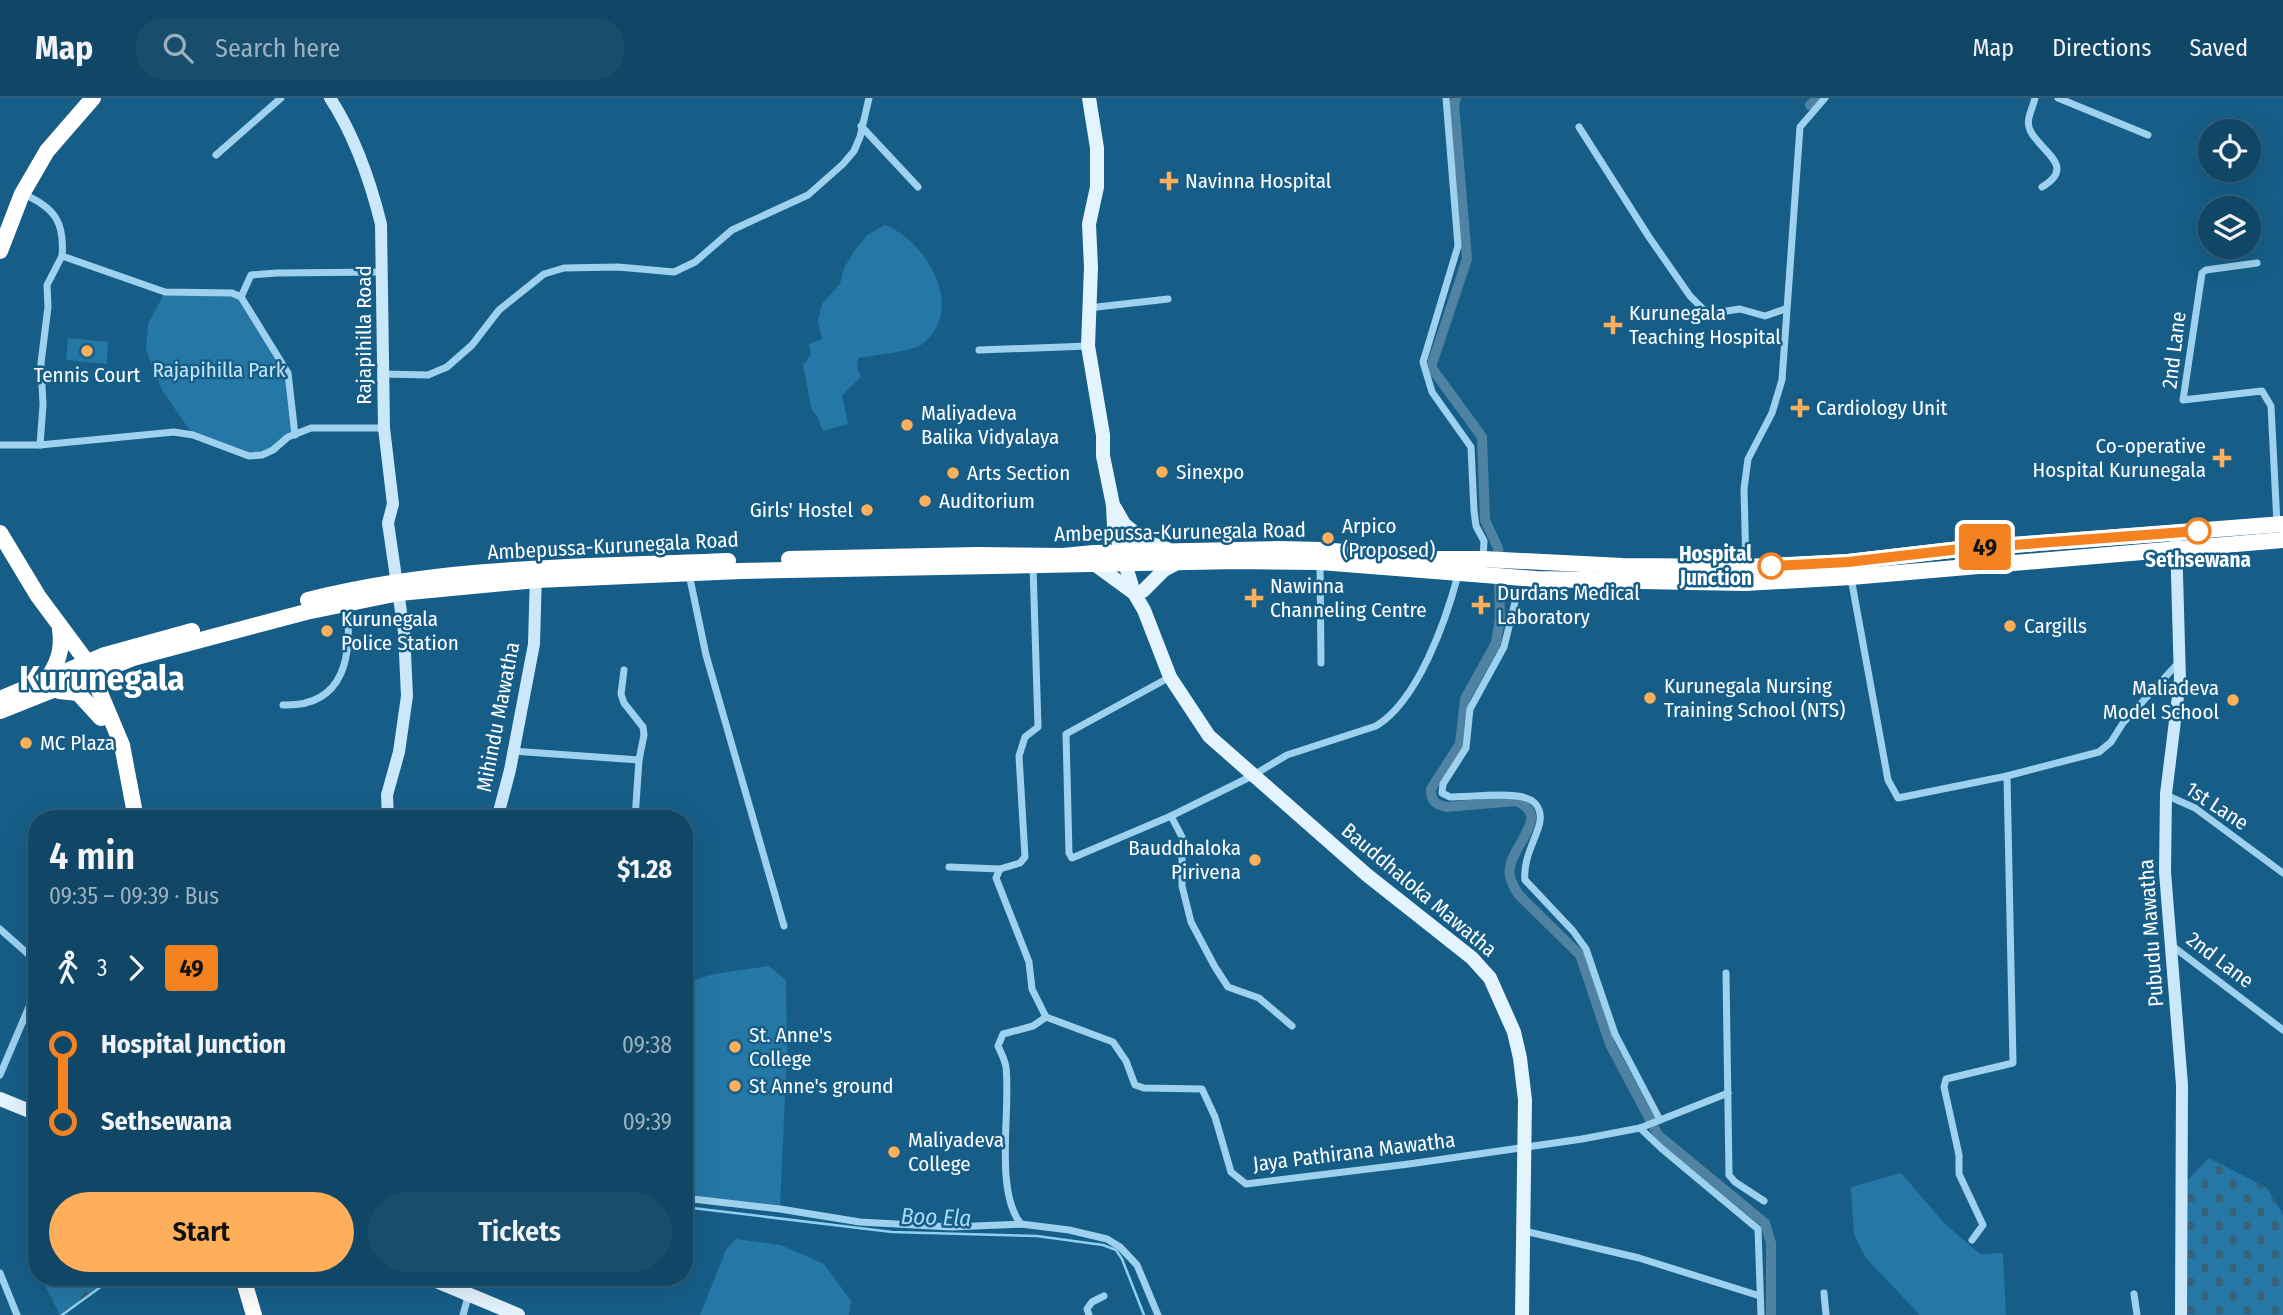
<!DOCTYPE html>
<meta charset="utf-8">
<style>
:root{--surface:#104666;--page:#194d6c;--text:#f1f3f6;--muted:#9cb1bf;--line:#305e7a;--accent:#ffaf5a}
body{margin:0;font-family:"Fira Sans Condensed",sans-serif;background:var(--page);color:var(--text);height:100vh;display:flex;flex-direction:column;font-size:26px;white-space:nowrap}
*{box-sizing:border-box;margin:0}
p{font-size:23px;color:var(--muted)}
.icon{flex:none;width:38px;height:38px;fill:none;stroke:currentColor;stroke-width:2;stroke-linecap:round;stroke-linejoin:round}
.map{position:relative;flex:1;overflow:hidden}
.drawer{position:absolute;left:28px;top:712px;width:665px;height:476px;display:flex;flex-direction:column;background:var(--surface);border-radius:28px;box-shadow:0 7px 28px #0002,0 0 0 2px var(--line)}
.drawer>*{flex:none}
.badge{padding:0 14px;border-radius:5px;font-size:24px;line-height:46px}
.buttons{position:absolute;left:2198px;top:21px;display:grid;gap:14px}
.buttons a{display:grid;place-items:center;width:63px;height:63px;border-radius:50%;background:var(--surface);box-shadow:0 7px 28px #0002,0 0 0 2px var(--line);font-size:35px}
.map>.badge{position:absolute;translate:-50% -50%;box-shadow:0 0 0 4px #fff}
.legs{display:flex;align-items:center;gap:10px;height:77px;padding:0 21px;font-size:23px}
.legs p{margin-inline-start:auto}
.summary{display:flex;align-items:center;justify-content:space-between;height:119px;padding:0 21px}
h1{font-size:38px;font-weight:600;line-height:52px}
.primary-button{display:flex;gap:14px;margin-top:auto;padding:14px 21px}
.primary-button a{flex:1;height:80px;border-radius:42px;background:var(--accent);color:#111;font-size:28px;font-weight:600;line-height:80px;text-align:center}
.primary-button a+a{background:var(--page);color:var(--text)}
ul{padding:0 21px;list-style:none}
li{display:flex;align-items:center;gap:24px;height:77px;font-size:26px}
li i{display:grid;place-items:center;width:10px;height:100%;margin:0 9px;background:currentColor}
li i::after{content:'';width:18px;height:18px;margin:-9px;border:5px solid;border-radius:50%;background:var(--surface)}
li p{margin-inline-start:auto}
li:first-child i{background:linear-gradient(#0000 50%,currentColor 0)}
li:last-child i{background:linear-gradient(currentColor 50%,#0000 0)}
header{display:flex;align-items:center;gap:42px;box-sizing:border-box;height:98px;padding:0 35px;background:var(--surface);border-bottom:2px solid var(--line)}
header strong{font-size:33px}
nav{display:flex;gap:38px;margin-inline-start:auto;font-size:24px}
.search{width:490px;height:63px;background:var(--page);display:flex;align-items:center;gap:18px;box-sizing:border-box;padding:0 24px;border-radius:38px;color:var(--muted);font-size:26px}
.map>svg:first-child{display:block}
.forest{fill:url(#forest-firs)}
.cemetery{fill:url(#cemetery-stones)}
.park{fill:#2578a6}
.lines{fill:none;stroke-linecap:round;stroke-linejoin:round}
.stream{stroke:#8fd0f1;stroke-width:2.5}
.canal{stroke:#4f83a1;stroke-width:10}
.street{stroke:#9dd1ee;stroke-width:7}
.secondary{stroke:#cae8fa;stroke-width:12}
.primary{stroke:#e4f4ff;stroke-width:14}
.highway{stroke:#fff;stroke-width:16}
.line-1-casing{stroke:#fff;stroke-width:16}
.line-1{stroke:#f58220;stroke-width:10}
.poi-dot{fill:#ffaf5a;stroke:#165e88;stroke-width:2.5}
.stop-1-dot{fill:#fff;stroke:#f58220;stroke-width:3.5}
.labels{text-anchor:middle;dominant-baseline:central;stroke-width:5;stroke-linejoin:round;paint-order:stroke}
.poi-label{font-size:21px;fill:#fff;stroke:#165e88;text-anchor:start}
.street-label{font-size:21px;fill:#fff;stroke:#165e88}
.park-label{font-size:21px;fill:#c3e7fa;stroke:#165e88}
.stop-label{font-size:21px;font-weight:bold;fill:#fff;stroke:#165e88;text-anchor:end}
.water-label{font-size:23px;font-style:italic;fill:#a8dbf6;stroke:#165e88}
.town-label{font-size:35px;font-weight:bold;fill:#fff;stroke:#165e88}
</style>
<header>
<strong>Map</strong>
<div class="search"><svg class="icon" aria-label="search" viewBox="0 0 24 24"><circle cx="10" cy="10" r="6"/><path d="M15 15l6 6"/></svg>Search here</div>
<nav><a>Map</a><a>Directions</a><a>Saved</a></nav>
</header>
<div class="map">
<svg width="2283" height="1217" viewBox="0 0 2283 1217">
<defs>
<pattern id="forest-firs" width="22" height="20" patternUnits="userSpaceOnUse" patternTransform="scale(1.75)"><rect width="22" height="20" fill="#2578a6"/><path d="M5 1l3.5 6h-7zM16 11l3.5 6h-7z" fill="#386279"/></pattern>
<pattern id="cemetery-stones" width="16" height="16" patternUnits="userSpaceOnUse" patternTransform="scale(1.75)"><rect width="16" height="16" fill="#2578a6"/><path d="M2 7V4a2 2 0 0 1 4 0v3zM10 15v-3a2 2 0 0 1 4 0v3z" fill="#386279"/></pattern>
</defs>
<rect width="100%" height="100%" fill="#165e88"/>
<!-- forest -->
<path class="forest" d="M41 1180H113L62 1217H60Z"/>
<!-- cemetery -->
<path class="cemetery" d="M2209 1060 2267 1090 2283 1117V1217H2186L2187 1083Z"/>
<!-- park -->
<g class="park">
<path d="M885 127C928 144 967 213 921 247 913 253 870 258 858 260L857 270 861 279 842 297 848 326 823 333 816 316 812 313 803 267 811 257 809 246 822 241 818 223 822 206 840 186 844 170 855 152 867 137Z"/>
<path d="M165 194 232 195 241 199 288 275 295 337 273 352 249 358 193 337 162 292 146 252 148 226Z"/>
<path d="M68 240 108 244 107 266 66 262Z"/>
<path d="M769 868 786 882 787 951 780 1111 684 1100V885L714 876Z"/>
<path d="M1901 1075 1945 1126 1980 1156 2003 1155 2006 1217H1920L1865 1159 1854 1136 1851 1089Z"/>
<path d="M736 1141 781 1147 824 1166 851 1203 849 1217H700L726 1152Z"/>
</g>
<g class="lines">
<!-- stream -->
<g class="stream">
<path d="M684 1109 892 1134 1037 1138 1103 1147 1116 1152 1122 1161 1144 1217"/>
<path d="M62 1217 113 1180"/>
</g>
<!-- canal -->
<g class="canal">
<path d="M1456 0 1454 7 1467 161 1431 269 1482 339 1485 422 1498 450 1500 520 1496 545 1465 601 1460 646 1431 691C1431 703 1435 706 1446 709L1516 703C1552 717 1513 746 1510 769 1508 779 1513 787 1518 796L1580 857 1610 946 1658 1037 1765 1125 1771 1145V1217"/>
<path d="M1810 7 1818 0"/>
</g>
<!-- street -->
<g class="street">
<path d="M1446 0 1458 148 1423 264 1432 294 1471 349 1474 413 1476 428 1484 443 1483 461"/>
<path d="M2035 0C2033 10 2025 22 2030 32 2039 53 2078 68 2042 89"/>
<path d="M2058 0 2148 37"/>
<path d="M861 28 918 89"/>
<path d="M1579 29 1649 139 1690 198 1703 211 1714 215 1740 211 1765 218 1785 211"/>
<path d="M216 57 281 0"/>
<path d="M23 96C54 109 65 124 62 158L165 194 232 195 241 199 288 275 295 337"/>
<path d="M2257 165 2206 172 2202 175 2183 302 2262 293 2271 308 2277 426"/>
<path d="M241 199 251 177 277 175 382 174"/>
<path d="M1088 210 1168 201"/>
<path d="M979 252 1088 248"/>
<path d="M383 276 428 277 447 269 472 247 499 212 544 176 564 170 618 169 674 174 695 164 732 132 808 97 843 66 854 53 860 39 869 0"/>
<path d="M0 347H40L174 334 193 337 249 358 262 357 273 352 288 339 311 330H384"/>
<path d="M40 347 43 307 41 265 48 209 47 187 62 158"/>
<path d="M1320 464 1321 565"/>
<path d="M1746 468 1744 391 1748 361 1772 315 1782 282 1800 29 1825 0"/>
<path d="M1033 469 1038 629 1025 639 1019 658 1025 759 1020 765 1000 771 996 780 1029 864 1032 891 1046 919 1113 944 1126 963 1135 987 1144 990 1202 991 1215 1019 1231 1074 1246 1086 1409 1066 1582 1041 1640 1030 1728 995"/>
<path d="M689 476 706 557 784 828"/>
<path d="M1851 480 1888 682 1898 700 2007 678 2099 654 2111 644 2123 625 2180 563"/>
<path d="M1535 482 1532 497H1518L1516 500 1504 549 1470 611 1466 650 1443 686 1442 695 1450 699C1468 699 1511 694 1526 700 1540 704 1543 718 1538 731 1532 748 1523 764 1525 782L1573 833 1586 851 1615 936 1660 1022"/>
<path d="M624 572 621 596 624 605 643 629 644 637 639 662 635 721"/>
<path d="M1170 579 1066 636 1069 755 1072 760 1171 718 1252 678 1287 657 1376 628C1418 603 1446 522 1458 477"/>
<path d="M283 607C347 609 352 555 347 505"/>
<path d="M512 653 639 662"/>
<path d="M2166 697 2195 710 2283 775"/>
<path d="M1171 718 1182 739V788L1191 824 1215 869 1228 889 1259 900 1292 928"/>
<path d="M949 769 1000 771"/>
<path d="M0 831 37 864"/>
<path d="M2171 847 2283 932"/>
<path d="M1726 875 1729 1077 1735 1084 1764 1103"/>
<path d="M0 977 37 890"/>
<path d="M1640 1030 1661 1050 1758 1131 1761 1217"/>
<path d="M684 1100 780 1111 860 1124 951 1129 1021 1126 1069 1132 1107 1141 1120 1149 1137 1167 1158 1217"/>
<path d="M1021 1126C994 1093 1011 1011 1006 969 1005 962 1001 955 998 948L1003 936 1033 928 1046 919"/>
<path d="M1524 1133 1639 1160 1760 1198"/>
<path d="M1972 1142 1983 1127 1959 1076V1057L1944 989 1946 981 2013 965 2007 678"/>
<path d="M0 1175 17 1217"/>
<path d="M1824 1195 1826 1217"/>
<path d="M2134 1196 2137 1217"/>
<path d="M463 1217 469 1195"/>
<path d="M1089 1217 1087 1211 1092 1204 1104 1198"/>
</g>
<!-- secondary -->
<g class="secondary">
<path d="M330 0C355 38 370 82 381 126L384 330 393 406 388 425 404 534 407 598 399 654 387 697 388 721"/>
<path d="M2176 442 2180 582 2166 696 2165 774 2182 987 2181 1217"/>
<path d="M497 721 510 672 534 546 536 474"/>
</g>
<!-- primary -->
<g class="primary">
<path d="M1089 0 1097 50V89L1089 126 1091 169 1088 248 1103 337V358L1113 407 1114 429 1134 495 1144 512 1170 579 1209 638 1367 777 1472 860 1490 880 1514 934 1520 960 1525 1002 1522 1217"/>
<path d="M1115 410 1124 426 1135 462"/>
<path d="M1125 427 1146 444 1167 451"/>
<path d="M1097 468 1134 495"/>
<path d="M1143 493 1164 472 1177 465"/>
<path d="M0 1001 37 1016"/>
<path d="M429 1180 518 1217"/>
</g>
<!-- highway -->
<g class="highway">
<path d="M0 153 22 96 47 53 93 0"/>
<path d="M0 435 38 498 87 564 122 647 136 721"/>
<path d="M789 461 977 457 1063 458 1094 455 1278 451 1321 452 1426 461H1483L1622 468 1746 469 1848 464 1960 451 2283 426"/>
<path d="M308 502C445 467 588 469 728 463"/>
<path d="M46 583C58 565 63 552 60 531"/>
<path d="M59 593 78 595 101 620"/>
<path d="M0 601 105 557 192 533"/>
<path d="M0 613 133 560 306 514 399 495 537 482 740 473 1237 463 1320 464 1536 481 1745 485 1851 479 2283 442"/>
<path d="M243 1180 254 1217"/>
</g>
</g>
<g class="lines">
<!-- line-1 casing -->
<g class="line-1-casing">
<path id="line-1" d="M1771 468 1848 464 1960 451 2198 433"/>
</g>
<!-- line-1 -->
<use href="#line-1" class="line-1"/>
</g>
<!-- markers -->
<g class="poi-dot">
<path d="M1165.5 72.5h7v7h7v7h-7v7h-7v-7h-7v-7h7z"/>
<path d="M1609.5 216.5h7v7h7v7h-7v7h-7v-7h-7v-7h7z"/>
<circle cx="87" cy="253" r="7"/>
<path d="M1796.5 299.5h7v7h7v7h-7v7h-7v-7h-7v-7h7z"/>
<circle cx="907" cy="327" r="7"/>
<path d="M2218.5 349.5h7v7h7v7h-7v7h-7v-7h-7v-7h7z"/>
<circle cx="1162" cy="374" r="7"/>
<circle cx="953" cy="375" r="7"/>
<circle cx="925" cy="403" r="7"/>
<circle cx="867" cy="412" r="7"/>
<circle cx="1328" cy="440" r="7"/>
<path d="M1250.5 489.5h7v7h7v7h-7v7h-7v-7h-7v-7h7z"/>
<path d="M1477.5 496.5h7v7h7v7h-7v7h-7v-7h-7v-7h7z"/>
<circle cx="2010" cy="528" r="7"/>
<circle cx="327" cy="533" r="7"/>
<circle cx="1650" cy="600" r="7"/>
<circle cx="2233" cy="602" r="7"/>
<circle cx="26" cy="645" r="7"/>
<circle cx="1255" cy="762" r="7"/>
<circle cx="735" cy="949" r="7"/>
<circle cx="735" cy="988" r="7"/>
<circle cx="894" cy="1054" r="7"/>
</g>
<g class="stop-1-dot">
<circle cx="2198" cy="433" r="12"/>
<circle cx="1771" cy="468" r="12"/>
</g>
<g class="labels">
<!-- poi labels -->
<g class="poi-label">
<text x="1185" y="83">Navinna Hospital</text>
<text x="1629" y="215">Kurunegala<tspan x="1629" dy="24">Teaching Hospital</tspan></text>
<text x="87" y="277" text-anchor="middle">Tennis Court</text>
<text x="1816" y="310">Cardiology Unit</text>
<text x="921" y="315">Maliyadeva<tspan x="921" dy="24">Balika Vidyalaya</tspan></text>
<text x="2206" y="348" text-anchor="end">Co-operative<tspan x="2206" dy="24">Hospital Kurunegala</tspan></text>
<text x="1176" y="374">Sinexpo</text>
<text x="967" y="375">Arts Section</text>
<text x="939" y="403">Auditorium</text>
<text x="853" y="412" text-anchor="end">Girls' Hostel</text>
<text x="1342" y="428">Arpico<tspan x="1342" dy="24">(Proposed)</tspan></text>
<text x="1270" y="488">Nawinna<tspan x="1270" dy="24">Channeling Centre</tspan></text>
<text x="1497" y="495">Durdans Medical<tspan x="1497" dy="24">Laboratory</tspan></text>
<text x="341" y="521">Kurunegala<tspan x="341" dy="24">Police Station</tspan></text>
<text x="2024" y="528">Cargills</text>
<text x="1664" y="588">Kurunegala Nursing<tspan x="1664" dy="24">Training School (NTS)</tspan></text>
<text x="2219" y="590" text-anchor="end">Maliadeva<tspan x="2219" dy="24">Model School</tspan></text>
<text x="40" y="645">MC Plaza</text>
<text x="1241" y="750" text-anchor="end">Bauddhaloka<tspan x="1241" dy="24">Pirivena</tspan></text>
<text x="749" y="937">St. Anne's<tspan x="749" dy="24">College</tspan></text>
<text x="749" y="988">St Anne's ground</text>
<text x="908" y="1042">Maliyadeva<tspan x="908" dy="24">College</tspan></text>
</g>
<!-- street labels -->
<g class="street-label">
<text transform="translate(364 237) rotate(-90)">Rajapihilla Road</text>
<text transform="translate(2174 252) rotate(-83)">2nd Lane</text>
<text transform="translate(1180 434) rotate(-1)">Ambepussa-Kurunegala Road</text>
<text transform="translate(613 448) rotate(-3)">Ambepussa-Kurunegala Road</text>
<text transform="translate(498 619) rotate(-79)">Mihindu Mawatha</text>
<text transform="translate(2217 708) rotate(33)">1st Lane</text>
<text transform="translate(1419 792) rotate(40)">Bauddhaloka Mawatha</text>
<text transform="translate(2151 835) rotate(-94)">Pubudu Mawatha</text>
<text transform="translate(2220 862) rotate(37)">2nd Lane</text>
<text transform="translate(1354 1054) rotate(-7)">Jaya Pathirana Mawatha</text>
</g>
<!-- park labels -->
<g class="park-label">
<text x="219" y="272">Rajapihilla Park</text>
</g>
<!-- stop labels -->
<g class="stop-label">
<text x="1752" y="456">Hospital<tspan x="1752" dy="24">Junction</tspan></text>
<text x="2198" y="462" text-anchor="middle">Sethsewana</text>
</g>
<!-- water labels -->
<g class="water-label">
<text transform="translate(936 1119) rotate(2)">Boo Ela</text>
</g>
<!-- town labels -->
<g class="town-label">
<text x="102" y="580">Kurunegala</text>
</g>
</g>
</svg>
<div class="buttons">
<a><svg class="icon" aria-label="locate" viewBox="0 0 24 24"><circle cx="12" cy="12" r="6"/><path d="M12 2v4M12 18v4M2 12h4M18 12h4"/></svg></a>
<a><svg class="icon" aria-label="layers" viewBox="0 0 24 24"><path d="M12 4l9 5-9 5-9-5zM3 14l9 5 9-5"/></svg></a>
</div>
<b class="badge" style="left:1985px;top:449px;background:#f58220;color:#111">49</b>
<section class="drawer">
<div class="summary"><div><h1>4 min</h1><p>09:35 – 09:39 · Bus</p></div><b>$1.28</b></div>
<div class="legs"><svg class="icon" aria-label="walk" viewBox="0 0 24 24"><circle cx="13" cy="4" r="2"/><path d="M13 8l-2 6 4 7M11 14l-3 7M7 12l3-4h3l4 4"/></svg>3<svg class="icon" aria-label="forward" viewBox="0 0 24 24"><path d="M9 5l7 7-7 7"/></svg><b class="badge" style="background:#f58220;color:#111">49</b></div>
<ul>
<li><i style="color:#f58220"></i><b>Hospital Junction</b><p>09:38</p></li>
<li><i style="color:#f58220"></i><b>Sethsewana</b><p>09:39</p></li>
</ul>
<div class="primary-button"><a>Start</a><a>Tickets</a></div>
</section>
</div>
